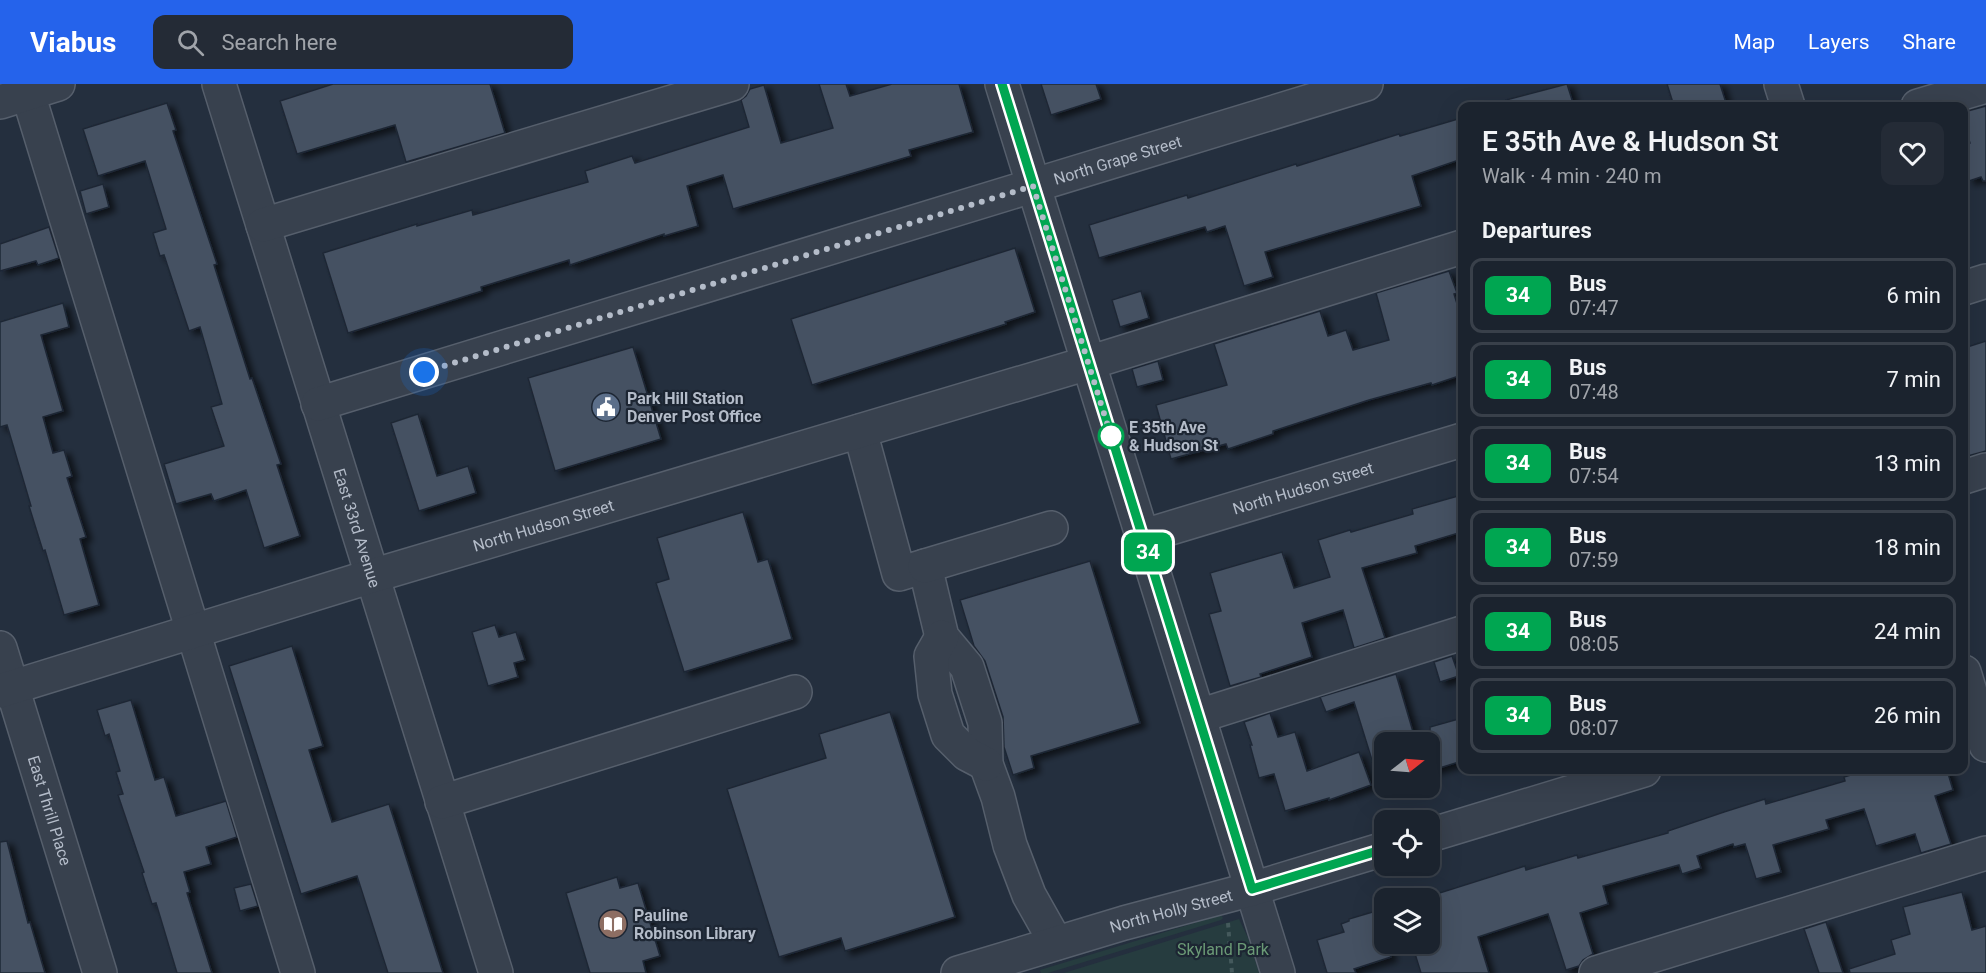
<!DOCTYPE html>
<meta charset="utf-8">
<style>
:root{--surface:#1b232e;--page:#242b36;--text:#f1f3f6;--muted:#a0a4aa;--line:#39404a;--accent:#2563eb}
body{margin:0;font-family:Roboto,sans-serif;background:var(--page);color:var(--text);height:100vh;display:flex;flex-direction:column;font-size:22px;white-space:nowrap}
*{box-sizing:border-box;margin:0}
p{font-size:20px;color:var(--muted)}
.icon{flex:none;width:33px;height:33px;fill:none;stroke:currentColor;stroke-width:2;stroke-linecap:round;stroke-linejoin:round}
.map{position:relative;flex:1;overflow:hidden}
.side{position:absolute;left:1458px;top:18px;width:510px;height:672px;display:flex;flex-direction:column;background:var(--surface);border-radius:12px;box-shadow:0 6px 24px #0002,0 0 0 2px var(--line)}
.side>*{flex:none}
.badge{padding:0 12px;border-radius:9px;font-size:21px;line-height:39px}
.needle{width:39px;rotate:73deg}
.controls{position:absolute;left:1374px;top:648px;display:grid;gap:12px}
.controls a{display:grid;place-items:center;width:66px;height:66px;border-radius:12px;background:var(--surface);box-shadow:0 6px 24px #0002,0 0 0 2px var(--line);font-size:30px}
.you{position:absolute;width:30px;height:30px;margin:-15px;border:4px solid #fff;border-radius:50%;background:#1a73e8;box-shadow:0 0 0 9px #1a73e833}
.map>.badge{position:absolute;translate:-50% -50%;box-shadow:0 0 0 3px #fff}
h2{padding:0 24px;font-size:22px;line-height:54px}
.round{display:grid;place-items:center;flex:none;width:63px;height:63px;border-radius:12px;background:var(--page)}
.head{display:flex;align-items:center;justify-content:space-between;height:102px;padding:0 24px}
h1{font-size:28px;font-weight:600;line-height:45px}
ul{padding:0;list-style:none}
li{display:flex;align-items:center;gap:18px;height:75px;margin:0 12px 9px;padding:0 12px;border:3px solid var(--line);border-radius:12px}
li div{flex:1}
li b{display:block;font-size:22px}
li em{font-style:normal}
li .badge{min-width:66px;font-weight:700;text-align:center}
header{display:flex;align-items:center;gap:36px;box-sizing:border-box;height:84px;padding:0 30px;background:var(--accent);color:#fff}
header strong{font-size:28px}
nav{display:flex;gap:33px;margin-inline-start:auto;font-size:21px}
.search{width:420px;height:54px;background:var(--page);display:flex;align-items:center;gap:15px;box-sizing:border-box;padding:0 21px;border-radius:12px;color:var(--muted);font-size:22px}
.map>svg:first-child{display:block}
.green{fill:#263c3f}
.building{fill:#455162;stroke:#1f2835;stroke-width:1.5;filter:url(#shadow)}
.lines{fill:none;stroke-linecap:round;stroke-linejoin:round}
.minor-casing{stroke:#565f6c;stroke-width:36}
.path{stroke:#44595c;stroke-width:4;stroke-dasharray:4.5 4.5;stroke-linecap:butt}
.minor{stroke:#38414e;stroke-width:33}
.line-casing{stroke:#fff;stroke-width:14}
.line{stroke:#00a651;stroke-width:9}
.walk{stroke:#b4bcc9;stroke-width:6;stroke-dasharray:0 10.8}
.stop-dot{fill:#fff;stroke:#00a651;stroke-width:3}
.labels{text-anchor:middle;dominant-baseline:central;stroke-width:4.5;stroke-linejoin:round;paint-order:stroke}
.street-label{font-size:16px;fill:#b4bcc9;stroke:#1d2633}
.poi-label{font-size:16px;font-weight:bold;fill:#b4bcc9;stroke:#1d2633;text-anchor:start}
.stop-label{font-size:16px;font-weight:bold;fill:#b4bcc9;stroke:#1d2633;text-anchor:start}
.park-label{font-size:16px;fill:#6b9a76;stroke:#1d2633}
</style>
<header>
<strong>Viabus</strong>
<div class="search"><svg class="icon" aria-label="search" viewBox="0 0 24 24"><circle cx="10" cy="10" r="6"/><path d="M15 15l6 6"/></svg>Search here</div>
<nav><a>Map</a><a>Layers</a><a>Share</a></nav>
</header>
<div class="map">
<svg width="1986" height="889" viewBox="0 0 1986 889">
<defs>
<filter id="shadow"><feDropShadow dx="6" dy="4" stdDeviation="3" flood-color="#0009"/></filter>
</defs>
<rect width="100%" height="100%" fill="#242f3e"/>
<!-- green -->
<g class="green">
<path d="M1221 831 1223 834 1221 836 1048 889H1041L1040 886Z"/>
<path d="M1239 835 1248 854 1259 889H1064Z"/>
</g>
<!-- building -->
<g class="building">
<path d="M333 0H490L505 49 406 78 395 41 297 70 280 17Z"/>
<path d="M819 0H846L850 12 892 0H959L973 48 909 66 911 72 733 125 723 91 687 102 698 142 664 152V150L570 181 569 176 481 203 482 207 348 249 323 169 417 140V142L472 126 473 131 588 98 585 87 632 72 635 79 749 43 741 16 746 12 750 5 764 1 781 59 833 44Z"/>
<path d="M1041 0H1096L1101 15 1051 31Z"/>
<path d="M1567 0 1574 22H1506V16Z"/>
<path d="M1667 0H1720L1727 22H1674Z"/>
<path d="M167 19 176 46 173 47 217 180 214 181 250 295 252 294 281 380 277 381 300 452 264 464 246 406 214 417 211 410 176 420 164 380 224 362 211 323 222 320 200 243 189 247 164 171 160 172 153 149 166 145 145 77 98 92 83 45Z"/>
<path d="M1986 22V97H1983L1981 93 1969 97 1964 76V61L1970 59 1964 41V28Z"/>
<path d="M1458 35 1462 47V75L1412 92 1421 122 1265 168 1273 193 1244 202 1225 142 1207 148 1205 143 1099 174 1089 141 1187 111 1188 114 1296 80 1297 82 1399 50 1400 52Z"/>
<path d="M103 100 109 123 86 130 80 107Z"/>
<path d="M49 143 59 174 38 181 36 177 0 187V160Z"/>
<path d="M1015 164 1035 228 1005 238 1006 240 812 301 791 235Z"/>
<path d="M1449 187 1457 209 1454 210 1462 236V291L1432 301 1431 299 1369 316 1273 347V350L1228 365 1226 360 1171 375 1156 321 1227 301 1214 260 1320 227 1328 252 1346 246 1353 266 1389 256 1376 209Z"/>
<path d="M1141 207 1149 234 1120 243 1112 216Z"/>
<path d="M63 219 69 243 41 251 63 327 43 333 53 369 64 366 72 392 67 394 86 453 80 455 99 521 64 531 45 466 43 467 38 451 29 422H31L7 341 0 343V238Z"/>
<path d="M1986 257V367L1964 373V264Z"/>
<path d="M633 263 661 355 555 387 528 294Z"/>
<path d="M1158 277 1163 296 1137 303 1132 285Z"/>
<path d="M418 330 437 392 468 382 476 409 419 427 391 339Z"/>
<path d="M1458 412 1462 426V448L1415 462 1417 469 1362 484 1385 554 1354 564 1343 526 1302 539 1312 573 1260 590 1261 593 1230 602 1209 530 1221 527 1210 489 1282 468 1294 504 1330 493 1318 456 1350 446 1351 448 1413 430 1412 425Z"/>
<path d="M743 428 758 478 768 475 792 555 684 588 656 499 669 495 657 454Z"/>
<path d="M1090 477 1140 639 1031 672 1034 684 1013 691 1004 663 1003 633 985 577 974 562 960 516Z"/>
<path d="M495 541 499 553 516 548 525 576 514 579 518 593 488 602 472 548Z"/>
<path d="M292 562 323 662 309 666 332 738 389 720 443 889H388L357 792 301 810 229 582Z"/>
<path d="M1452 572 1459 592 1440 598 1434 578Z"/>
<path d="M1396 590 1416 658H1384V701L1380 702 1354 618 1326 628 1320 613Z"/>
<path d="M131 616 155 696 164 693 176 732 226 717 237 753 206 763 211 780 184 788 190 808 187 809 212 889H177L156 819 152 820 142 789 144 788 118 711 123 710 116 688 120 687 109 650 105 652 97 626Z"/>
<path d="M890 628 955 833 845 867 841 854 779 873 727 705 826 674 819 650Z"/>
<path d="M1270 629 1278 653 1295 648 1307 687 1359 668 1371 701 1329 716V714L1285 727 1274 690 1259 694 1250 661H1252L1244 638Z"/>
<path d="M1462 634V677L1430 687V643Z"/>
<path d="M1868 686H1947L1953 706 1935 712 1951 760 1921 769 1915 750 1876 762 1864 725 1826 736 1829 745 1773 761 1781 788 1756 795 1745 760 1734 763 1733 760 1697 772 1701 784 1682 790 1679 781 1603 802 1608 820 1580 829 1593 870 1583 876 1579 882 1566 886 1548 830 1478 853 1489 889H1421L1412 860H1430V812L1525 782 1526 786 1577 771 1578 774 1668 749V747L1724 728 1765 715 1766 720 1845 697 1844 693Z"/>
<path d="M7 757 28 839 30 838 45 889H0V758Z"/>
<path d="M617 793 620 804 638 799 660 872 643 877 646 889H590L566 809Z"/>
<path d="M251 800 258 822 240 827 234 804Z"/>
<path d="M1962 808 1972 846 1986 842V889H1850L1849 885 1895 870 1891 856 1910 850 1903 823Z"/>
<path d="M1376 827 1384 853V860H1386L1391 873 1354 885 1356 889H1327L1317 856 1344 848 1341 840 1349 837V835Z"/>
<path d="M1826 838 1843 889H1819L1804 845Z"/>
</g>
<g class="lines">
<!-- minor casing -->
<g class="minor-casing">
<g id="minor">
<path d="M25 0 298 889"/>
<path id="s1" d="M219 0 496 889"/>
<path d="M1002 0 1278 889"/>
<path d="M1781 0 1788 22"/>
<path d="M0 18 58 0"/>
<path d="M1918 22 1986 2"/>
<path d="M263 141 732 0"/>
<path d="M1964 204 1986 197"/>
<path id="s2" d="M318 320 1366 0"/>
<path d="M860 347 899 490 925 482 942 553 967 583 985 639 986 680 998 713 1010 761 1029 811 1056 859"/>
<path d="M1964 393 1986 386"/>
<path id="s3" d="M1144 452 1462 356"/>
<path d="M925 482 1051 444"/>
<path d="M942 553 931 572 935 610 948 651 967 670 986 680"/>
<path id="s4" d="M0 564 100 889"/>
<path d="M1964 588 1986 661"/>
<path id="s5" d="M0 607 372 492 1088 279 1462 163"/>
<path d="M1199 632 1462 549"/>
<path d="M442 718 795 608"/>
<path d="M1430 751 1644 686"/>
<path id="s6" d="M958 889 1124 839 1252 805 1384 765"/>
<path d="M1596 889 1986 769"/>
</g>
</g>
<!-- path -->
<path class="path" d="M1228 839 1232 889"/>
<!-- minor -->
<use href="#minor" class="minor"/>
</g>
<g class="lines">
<!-- line casing -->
<g class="line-casing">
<path id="line" d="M1002 0 1252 805 1384 765"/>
</g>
<!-- line -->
<use href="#line" class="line"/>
<!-- walk -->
<path class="walk" d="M424 288 1033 102 1111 352"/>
</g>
<!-- icons -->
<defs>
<g id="civic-disc" transform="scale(1.5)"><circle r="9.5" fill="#5c6f8a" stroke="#1d2633"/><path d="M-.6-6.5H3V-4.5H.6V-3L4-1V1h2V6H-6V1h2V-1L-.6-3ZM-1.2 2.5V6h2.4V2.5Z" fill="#fff"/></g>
<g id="library-disc" transform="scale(1.5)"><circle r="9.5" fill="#8d6e63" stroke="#1d2633"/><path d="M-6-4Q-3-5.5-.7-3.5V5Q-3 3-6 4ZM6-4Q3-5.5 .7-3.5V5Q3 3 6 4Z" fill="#fff"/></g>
</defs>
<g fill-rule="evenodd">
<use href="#civic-disc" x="606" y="323"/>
<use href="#library-disc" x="613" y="840"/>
</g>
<!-- markers -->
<circle class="stop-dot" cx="1111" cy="352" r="12"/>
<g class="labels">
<!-- street labels -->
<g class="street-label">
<text stroke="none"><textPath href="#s2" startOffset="836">North Grape Street</textPath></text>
<text stroke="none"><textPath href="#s3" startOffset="166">North Hudson Street</textPath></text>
<text stroke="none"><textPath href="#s5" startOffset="568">North Hudson Street</textPath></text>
<text stroke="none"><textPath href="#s1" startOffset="465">East 33rd Avenue</textPath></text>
<text stroke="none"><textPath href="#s4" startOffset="170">East Thrill Place</textPath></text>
<text stroke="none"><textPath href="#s6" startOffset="222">North Holly Street</textPath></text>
</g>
<!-- poi labels -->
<g class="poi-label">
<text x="627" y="314">Park Hill Station<tspan x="627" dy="18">Denver Post Office</tspan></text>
<text x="634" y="831">Pauline<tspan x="634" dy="18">Robinson Library</tspan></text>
</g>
<!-- stop labels -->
<g class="stop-label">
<text x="1129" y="343">E 35th Ave<tspan x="1129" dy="18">&amp; Hudson St</tspan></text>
</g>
<!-- park labels -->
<g class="park-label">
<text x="1223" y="865">Skyland Park</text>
</g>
</g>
</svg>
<div class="controls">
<a><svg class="needle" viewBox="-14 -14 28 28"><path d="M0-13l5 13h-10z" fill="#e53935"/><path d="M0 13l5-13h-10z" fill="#a0a4aa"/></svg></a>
<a><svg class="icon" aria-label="locate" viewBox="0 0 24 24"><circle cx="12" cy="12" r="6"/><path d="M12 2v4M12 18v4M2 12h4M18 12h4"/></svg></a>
<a><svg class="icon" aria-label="layers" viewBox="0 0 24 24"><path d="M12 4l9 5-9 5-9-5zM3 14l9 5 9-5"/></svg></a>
</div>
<div class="you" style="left:424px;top:288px"></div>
<b class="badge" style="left:1148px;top:468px;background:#00a651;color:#fff">34</b>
<section class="side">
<div class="head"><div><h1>E 35th Ave &amp; Hudson St</h1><p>Walk · 4 min · 240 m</p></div><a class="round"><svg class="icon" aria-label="heart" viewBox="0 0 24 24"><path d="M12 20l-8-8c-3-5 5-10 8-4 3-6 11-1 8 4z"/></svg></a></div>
<h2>Departures</h2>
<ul>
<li><span class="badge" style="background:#00a651;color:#fff">34</span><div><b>Bus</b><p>07:47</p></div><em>6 min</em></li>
<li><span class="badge" style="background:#00a651;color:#fff">34</span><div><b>Bus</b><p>07:48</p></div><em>7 min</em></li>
<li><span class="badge" style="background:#00a651;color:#fff">34</span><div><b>Bus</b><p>07:54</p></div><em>13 min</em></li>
<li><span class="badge" style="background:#00a651;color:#fff">34</span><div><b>Bus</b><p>07:59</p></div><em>18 min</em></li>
<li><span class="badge" style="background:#00a651;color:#fff">34</span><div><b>Bus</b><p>08:05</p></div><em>24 min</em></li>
<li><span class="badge" style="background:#00a651;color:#fff">34</span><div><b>Bus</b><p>08:07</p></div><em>26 min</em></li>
</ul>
</section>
</div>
